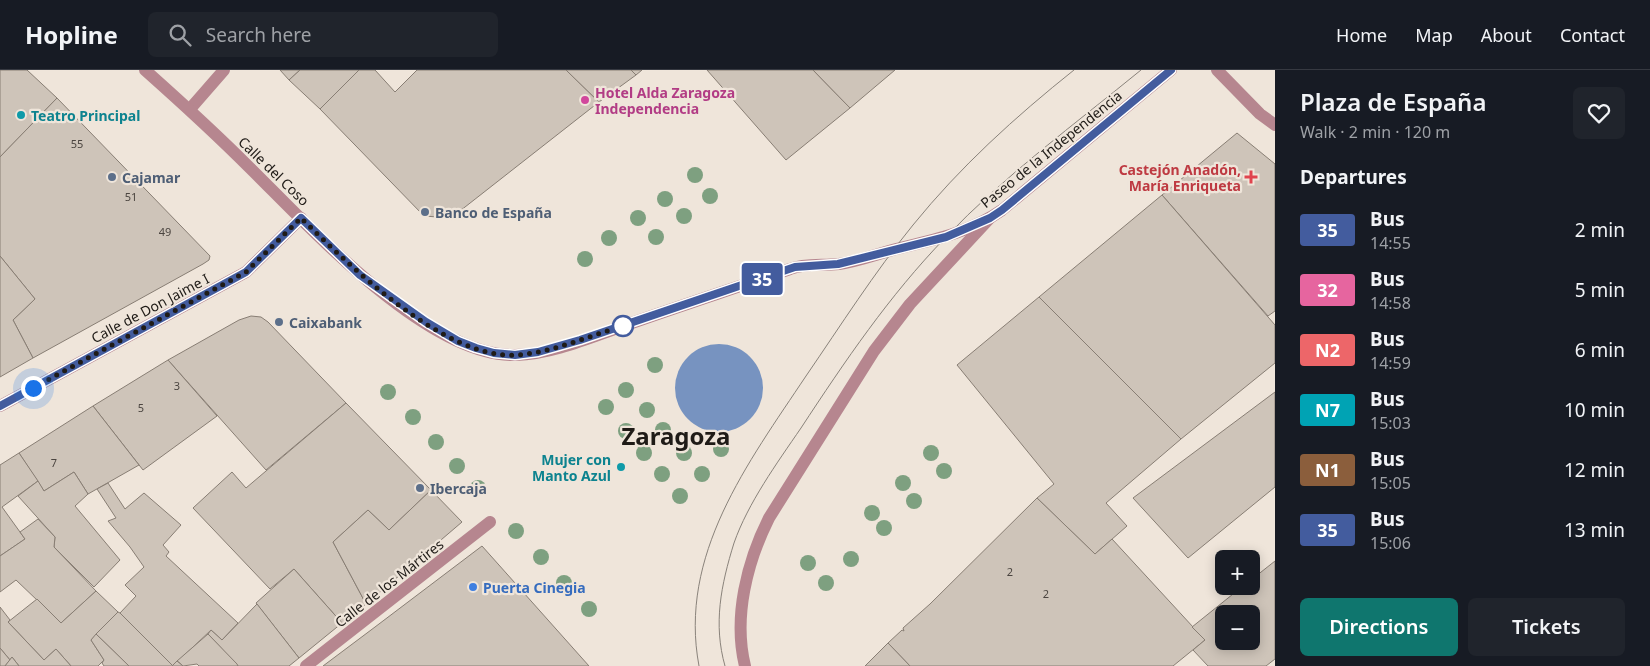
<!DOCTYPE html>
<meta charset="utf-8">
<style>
:root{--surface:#171b24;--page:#20242c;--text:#f1f3f6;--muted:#9ea1a6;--line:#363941;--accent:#0f766e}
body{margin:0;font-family:"Noto Sans",sans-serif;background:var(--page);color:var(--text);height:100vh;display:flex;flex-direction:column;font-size:19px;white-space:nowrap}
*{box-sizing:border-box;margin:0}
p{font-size:16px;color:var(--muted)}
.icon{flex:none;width:28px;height:28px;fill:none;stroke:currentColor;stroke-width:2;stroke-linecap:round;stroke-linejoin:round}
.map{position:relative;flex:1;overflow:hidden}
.details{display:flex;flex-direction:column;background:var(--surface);width:375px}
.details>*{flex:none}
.badge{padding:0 10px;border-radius:4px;font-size:18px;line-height:32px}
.tools{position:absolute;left:1215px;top:480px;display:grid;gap:10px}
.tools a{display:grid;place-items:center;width:45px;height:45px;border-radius:8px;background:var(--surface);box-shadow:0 2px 12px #0003;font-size:25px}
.you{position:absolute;width:25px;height:25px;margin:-12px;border:4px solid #fff;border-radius:50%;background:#1a73e8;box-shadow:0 0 0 8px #1a73e833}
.map>.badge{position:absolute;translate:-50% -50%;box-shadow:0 0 0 2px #fff}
h2{padding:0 25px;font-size:19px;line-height:45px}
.round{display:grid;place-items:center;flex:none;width:52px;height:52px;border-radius:8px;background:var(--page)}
.headline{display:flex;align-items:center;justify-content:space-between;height:85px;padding:0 25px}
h1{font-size:24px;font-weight:600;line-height:38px}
.cta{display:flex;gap:10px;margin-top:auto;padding:10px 25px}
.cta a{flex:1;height:58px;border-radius:8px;background:var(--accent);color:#fff;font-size:20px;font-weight:600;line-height:58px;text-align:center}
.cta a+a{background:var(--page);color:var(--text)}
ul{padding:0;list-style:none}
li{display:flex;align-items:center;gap:15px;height:60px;padding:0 25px}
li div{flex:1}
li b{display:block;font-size:19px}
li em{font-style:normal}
li .badge{min-width:55px;font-weight:700;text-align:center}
header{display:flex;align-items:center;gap:30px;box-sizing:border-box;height:70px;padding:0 25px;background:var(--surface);border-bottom:1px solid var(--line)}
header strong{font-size:24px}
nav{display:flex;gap:28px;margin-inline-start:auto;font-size:18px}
.search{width:350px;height:45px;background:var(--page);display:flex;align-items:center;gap:12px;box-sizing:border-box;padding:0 18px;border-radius:8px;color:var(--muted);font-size:19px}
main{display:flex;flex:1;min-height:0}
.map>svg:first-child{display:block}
.water{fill:#7793c0}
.building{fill:#cec4b9;stroke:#887e74;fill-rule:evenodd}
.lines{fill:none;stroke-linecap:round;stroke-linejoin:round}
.pedestrian{stroke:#b6868f;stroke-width:12}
.minor{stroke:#b6868f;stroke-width:12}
.tertiary{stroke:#b6868f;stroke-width:12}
.tram{stroke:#89827a;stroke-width:1}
.tree{fill:#7ea080}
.line-casing{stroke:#fff;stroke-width:11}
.line{stroke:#435c9e;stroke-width:8}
.walk{stroke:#1f1b17;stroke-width:5;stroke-dasharray:0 9}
.hotel-dot{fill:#d1479c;stroke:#efe5da;stroke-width:2}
.culture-dot{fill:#0f9aa8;stroke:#efe5da;stroke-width:2}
.service-dot{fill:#5c6f8a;stroke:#efe5da;stroke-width:2}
.health-dot{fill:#e0444e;stroke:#efe5da;stroke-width:2}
.stop-dot{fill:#fff;stroke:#435c9e;stroke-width:2.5}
.shop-dot{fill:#3f7fe0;stroke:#efe5da;stroke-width:2}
.labels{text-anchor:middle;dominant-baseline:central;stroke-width:4.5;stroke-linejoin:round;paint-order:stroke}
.number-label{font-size:11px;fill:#4b4540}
.hotel-label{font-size:14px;font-weight:bold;fill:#b23c85;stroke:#efe5da;text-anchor:start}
.culture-label{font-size:14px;font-weight:bold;fill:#0d838f;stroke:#efe5da;text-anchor:start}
.street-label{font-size:14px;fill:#1f1b17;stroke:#efe5da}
.health-label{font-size:14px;font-weight:bold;fill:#be3a42;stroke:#efe5da;text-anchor:end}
.service-label{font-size:14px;font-weight:bold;fill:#4e5e75;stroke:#efe5da;text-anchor:start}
.shop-label{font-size:14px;font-weight:bold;fill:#366cbe;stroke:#efe5da;text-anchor:start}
.town-label{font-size:24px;font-weight:bold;fill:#1f1b17;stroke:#efe5da}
</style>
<header>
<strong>Hopline</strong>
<div class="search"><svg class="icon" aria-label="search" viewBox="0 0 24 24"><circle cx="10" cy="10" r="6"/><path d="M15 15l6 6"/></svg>Search here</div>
<nav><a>Home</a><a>Map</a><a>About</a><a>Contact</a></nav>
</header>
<main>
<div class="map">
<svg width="1275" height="596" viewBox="0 0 1275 596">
<rect width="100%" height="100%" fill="#efe5da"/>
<!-- water -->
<circle class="water" cx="719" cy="318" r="44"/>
<!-- building -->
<g class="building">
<path d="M0 0H27L57 28 0 87Z"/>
<path d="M280 0H300L289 10Z"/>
<path d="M300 0H359L320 39 289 10Z"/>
<path d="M359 0H375L395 22 417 0H566L599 32 451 148 424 146 320 39Z"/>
<path d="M566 0H631L636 5 599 32Z"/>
<path d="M631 0H642L636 5Z"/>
<path d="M707 0H813L850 38 786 90Z"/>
<path d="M813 0H895L850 38Z"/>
<path d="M57 28 210 186 209 190 203 194 33 288 13 250 35 229 0 186V87Z"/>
<path d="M1237 63 1275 94V241L1268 246 1162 125Z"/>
<path d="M1162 125 1275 255V293L1181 369 1039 227Z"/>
<path d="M0 186 35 229 13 250 33 288 0 307Z"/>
<path d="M1039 227 1181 369 1106 433 1127 456 1095 484 1037 428 1054 414 957 295Z"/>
<path d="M251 246 261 247 268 252 346 333 266 400 168 290 239 250Z"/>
<path d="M168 290 217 346 143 400 93 336Z"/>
<path d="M1275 322V417L1188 488 1133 428Z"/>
<path d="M346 333 431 420 389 460 368 440 333 472 366 534 342 553 294 499 270 519 193 438 232 402 246 418Z"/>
<path d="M93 336 139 395 88 424 74 402 44 421 19 383Z"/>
<path d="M19 383 38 411 2 437 25 469 0 486V395Z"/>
<path d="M74 402 88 424 75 436 120 490 94 517 54 477 55 467 18 426 38 411 44 421Z"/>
<path d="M108 413 125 439 144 423 181 455 163 475 169 482 166 486 238 553 222 570 211 560 173 596 120 543 136 526 125 515 144 497 130 477 108 451 116 448 97 419Z"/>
<path d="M431 420 462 452 366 534 333 472 368 440 389 460Z"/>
<path d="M1037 428 1095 484 1112 469 1205 570 1173 596H910L888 573 902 560 904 561 903 558 930 534Z"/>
<path d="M38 449 55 467 54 477 96 521 61 553 16 510 0 522V486L25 469 20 462Z"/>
<path d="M482 476 589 596H323L375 557Z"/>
<path d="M1275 491V589L1266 596H1208L1193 580 1205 570 1192 557 1243 516H1251V510ZM1224 544H1251V571H1224Z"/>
<path d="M294 499 342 553 299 588 256 533Z"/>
<path d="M96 521 118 542 91 570 104 590 98 596H71L56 579 44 590 8 552 37 529 61 553Z"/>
<path d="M257 534 299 588 289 596H238L208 564 211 560 222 570Z"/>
<path d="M0 537 10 550 8 552 44 590 56 579 71 596H19L12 587 10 590 0 578Z"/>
<path d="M118 542 120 543 173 596H129L96 564Z"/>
<path d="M96 564 129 596H104L102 593 104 590 91 570Z"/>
<path d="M208 564 237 594 238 596H199L197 594 183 596 177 591Z"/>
<path d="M888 573 910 596H865Z"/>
<path d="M0 578 10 590 5 596H0Z"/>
<path d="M12 587 19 596H5Z"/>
<path d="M177 591 183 596H172Z"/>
<path d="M177 591 183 596H172Z"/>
</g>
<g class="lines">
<!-- pedestrian -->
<g class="pedestrian">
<path d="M1217 0 1260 44 1275 55"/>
<path d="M306 596 490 452"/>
</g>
<!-- minor -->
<g class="minor">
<path d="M190 39 224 0"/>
<path d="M0 336 246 202 301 148"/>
<path d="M745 596C733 547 747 492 769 448L874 281 910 234 990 148"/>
</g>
<!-- tertiary -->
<path class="tertiary" d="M145 0C181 32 216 64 250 98 309 156 428 288 516 285 553 284 591 267 626 255 680 236 735 218 790 199 805 193 823 196 839 194 859 191 877 184 896 179 933 170 971 162 1002 140L1171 0"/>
<!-- tram -->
<g class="tram">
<path d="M699 596C678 485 748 393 806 306 841 255 874 203 913 155 960 97 1015 47 1074 0"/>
<path d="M725 596C713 554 721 515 734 473 748 433 777 393 801 358 845 291 889 226 945 168 1004 106 1075 54 1141 0"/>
</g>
</g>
<!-- trees -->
<g class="tree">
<circle cx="695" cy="105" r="8"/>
<circle cx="710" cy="126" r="8"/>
<circle cx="665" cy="129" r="8"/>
<circle cx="684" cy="146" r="8"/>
<circle cx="638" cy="148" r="8"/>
<circle cx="656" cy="167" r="8"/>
<circle cx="609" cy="168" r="8"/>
<circle cx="585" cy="189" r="8"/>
<circle cx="655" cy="295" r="8"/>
<circle cx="626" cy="320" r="8"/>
<circle cx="388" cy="322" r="8"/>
<circle cx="606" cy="337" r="8"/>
<circle cx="647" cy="340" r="8"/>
<circle cx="413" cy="347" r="8"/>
<circle cx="663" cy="360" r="8"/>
<circle cx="626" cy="361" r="8"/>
<circle cx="436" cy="372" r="8"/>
<circle cx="721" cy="379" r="8"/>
<circle cx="644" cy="383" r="8"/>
<circle cx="684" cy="383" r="8"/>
<circle cx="931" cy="383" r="8"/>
<circle cx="457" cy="396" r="8"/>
<circle cx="944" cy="401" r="8"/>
<circle cx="662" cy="404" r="8"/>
<circle cx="702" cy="404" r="8"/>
<circle cx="903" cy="413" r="8"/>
<circle cx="478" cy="418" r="8"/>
<circle cx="680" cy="426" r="8"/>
<circle cx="914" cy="431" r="8"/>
<circle cx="872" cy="443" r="8"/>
<circle cx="884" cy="458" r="8"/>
<circle cx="516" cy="461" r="8"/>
<circle cx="541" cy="487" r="8"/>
<circle cx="851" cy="489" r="8"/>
<circle cx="808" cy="493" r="8"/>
<circle cx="564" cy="513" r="8"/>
<circle cx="826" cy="513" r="8"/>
<circle cx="589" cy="539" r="8"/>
</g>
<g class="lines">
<!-- line casing -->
<g class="line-casing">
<path id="line" d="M0 336 246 202 301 148 360 205 426 252 458 271 476 278 494 283 515 285 538 282 580 270 795 197 838 194 946 167 990 148 1002 140 1171 0"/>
</g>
<!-- line -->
<use href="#line" class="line"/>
<!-- walk -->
<path class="walk" d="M33 318 246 202 301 148C349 195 445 290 517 285 554 282 588 266 623 256"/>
</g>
<!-- markers -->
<circle class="hotel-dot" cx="585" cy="30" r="5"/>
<g class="culture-dot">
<circle cx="21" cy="45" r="5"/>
<circle cx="621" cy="397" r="5"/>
</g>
<g class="service-dot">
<circle cx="112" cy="107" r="5"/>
<circle cx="425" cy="142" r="5"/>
<circle cx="279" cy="252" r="5"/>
<circle cx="420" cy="418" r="5"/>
</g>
<path class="health-dot" d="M1248.5 99.5h5v5h5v5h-5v5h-5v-5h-5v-5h5z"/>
<circle class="stop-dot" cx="623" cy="256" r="10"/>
<circle class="shop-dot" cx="473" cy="517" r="5"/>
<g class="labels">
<!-- number labels -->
<g class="number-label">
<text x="77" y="73">55</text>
<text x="131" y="126">51</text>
<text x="165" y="161">49</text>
<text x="177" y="315">3</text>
<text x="141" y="337">5</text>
<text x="54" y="392">7</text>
<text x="1010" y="501">2</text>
<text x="1046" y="523">2</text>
</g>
<!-- hotel labels -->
<g class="hotel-label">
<text x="595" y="22">Hotel Alda Zaragoza<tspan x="595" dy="16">Independencia</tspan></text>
</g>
<!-- culture labels -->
<g class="culture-label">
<text x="31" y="45">Teatro Principal</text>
<text x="611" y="389" text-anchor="end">Mujer con<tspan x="611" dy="16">Manto Azul</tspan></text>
</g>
<!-- street labels -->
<g class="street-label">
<text transform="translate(1051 79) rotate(-39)">Paseo de la Independencia</text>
<text transform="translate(274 101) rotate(44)">Calle del Coso</text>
<text transform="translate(150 238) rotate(-28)">Calle de Don Jaime I</text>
<text transform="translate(389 513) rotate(-38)">Calle de los Mártires</text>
</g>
<!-- health labels -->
<g class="health-label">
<text x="1241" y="99">Castejón Anadón,<tspan x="1241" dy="16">María Enriqueta</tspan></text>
</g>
<!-- service labels -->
<g class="service-label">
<text x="122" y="107">Cajamar</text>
<text x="435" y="142">Banco de España</text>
<text x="289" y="252">Caixabank</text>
<text x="430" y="418">Ibercaja</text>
</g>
<!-- shop labels -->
<g class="shop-label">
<text x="483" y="517">Puerta Cinegia</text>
</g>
<!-- town labels -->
<g class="town-label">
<text x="676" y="365">Zaragoza</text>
</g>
</g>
</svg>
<div class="tools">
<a>+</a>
<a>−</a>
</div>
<div class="you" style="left:33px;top:318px"></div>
<b class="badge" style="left:762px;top:209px;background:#435c9e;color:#fff">35</b>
</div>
<section class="details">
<div class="headline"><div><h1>Plaza de España</h1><p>Walk · 2 min · 120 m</p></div><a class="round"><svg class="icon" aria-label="heart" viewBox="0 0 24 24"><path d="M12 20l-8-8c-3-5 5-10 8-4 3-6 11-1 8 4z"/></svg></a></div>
<h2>Departures</h2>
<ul>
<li><span class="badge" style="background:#435c9e;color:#fff">35</span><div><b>Bus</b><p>14:55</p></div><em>2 min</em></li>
<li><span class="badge" style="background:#e6659f;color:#fff">32</span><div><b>Bus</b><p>14:58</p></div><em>5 min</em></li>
<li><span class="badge" style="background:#ed6669;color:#fff">N2</span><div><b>Bus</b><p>14:59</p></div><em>6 min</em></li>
<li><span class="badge" style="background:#00a3b4;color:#fff">N7</span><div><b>Bus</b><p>15:03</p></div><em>10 min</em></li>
<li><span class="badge" style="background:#8b5e3c;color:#fff">N1</span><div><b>Bus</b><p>15:05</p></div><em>12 min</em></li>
<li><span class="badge" style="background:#435c9e;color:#fff">35</span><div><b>Bus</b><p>15:06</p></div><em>13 min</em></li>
</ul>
<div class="cta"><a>Directions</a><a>Tickets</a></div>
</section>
</main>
